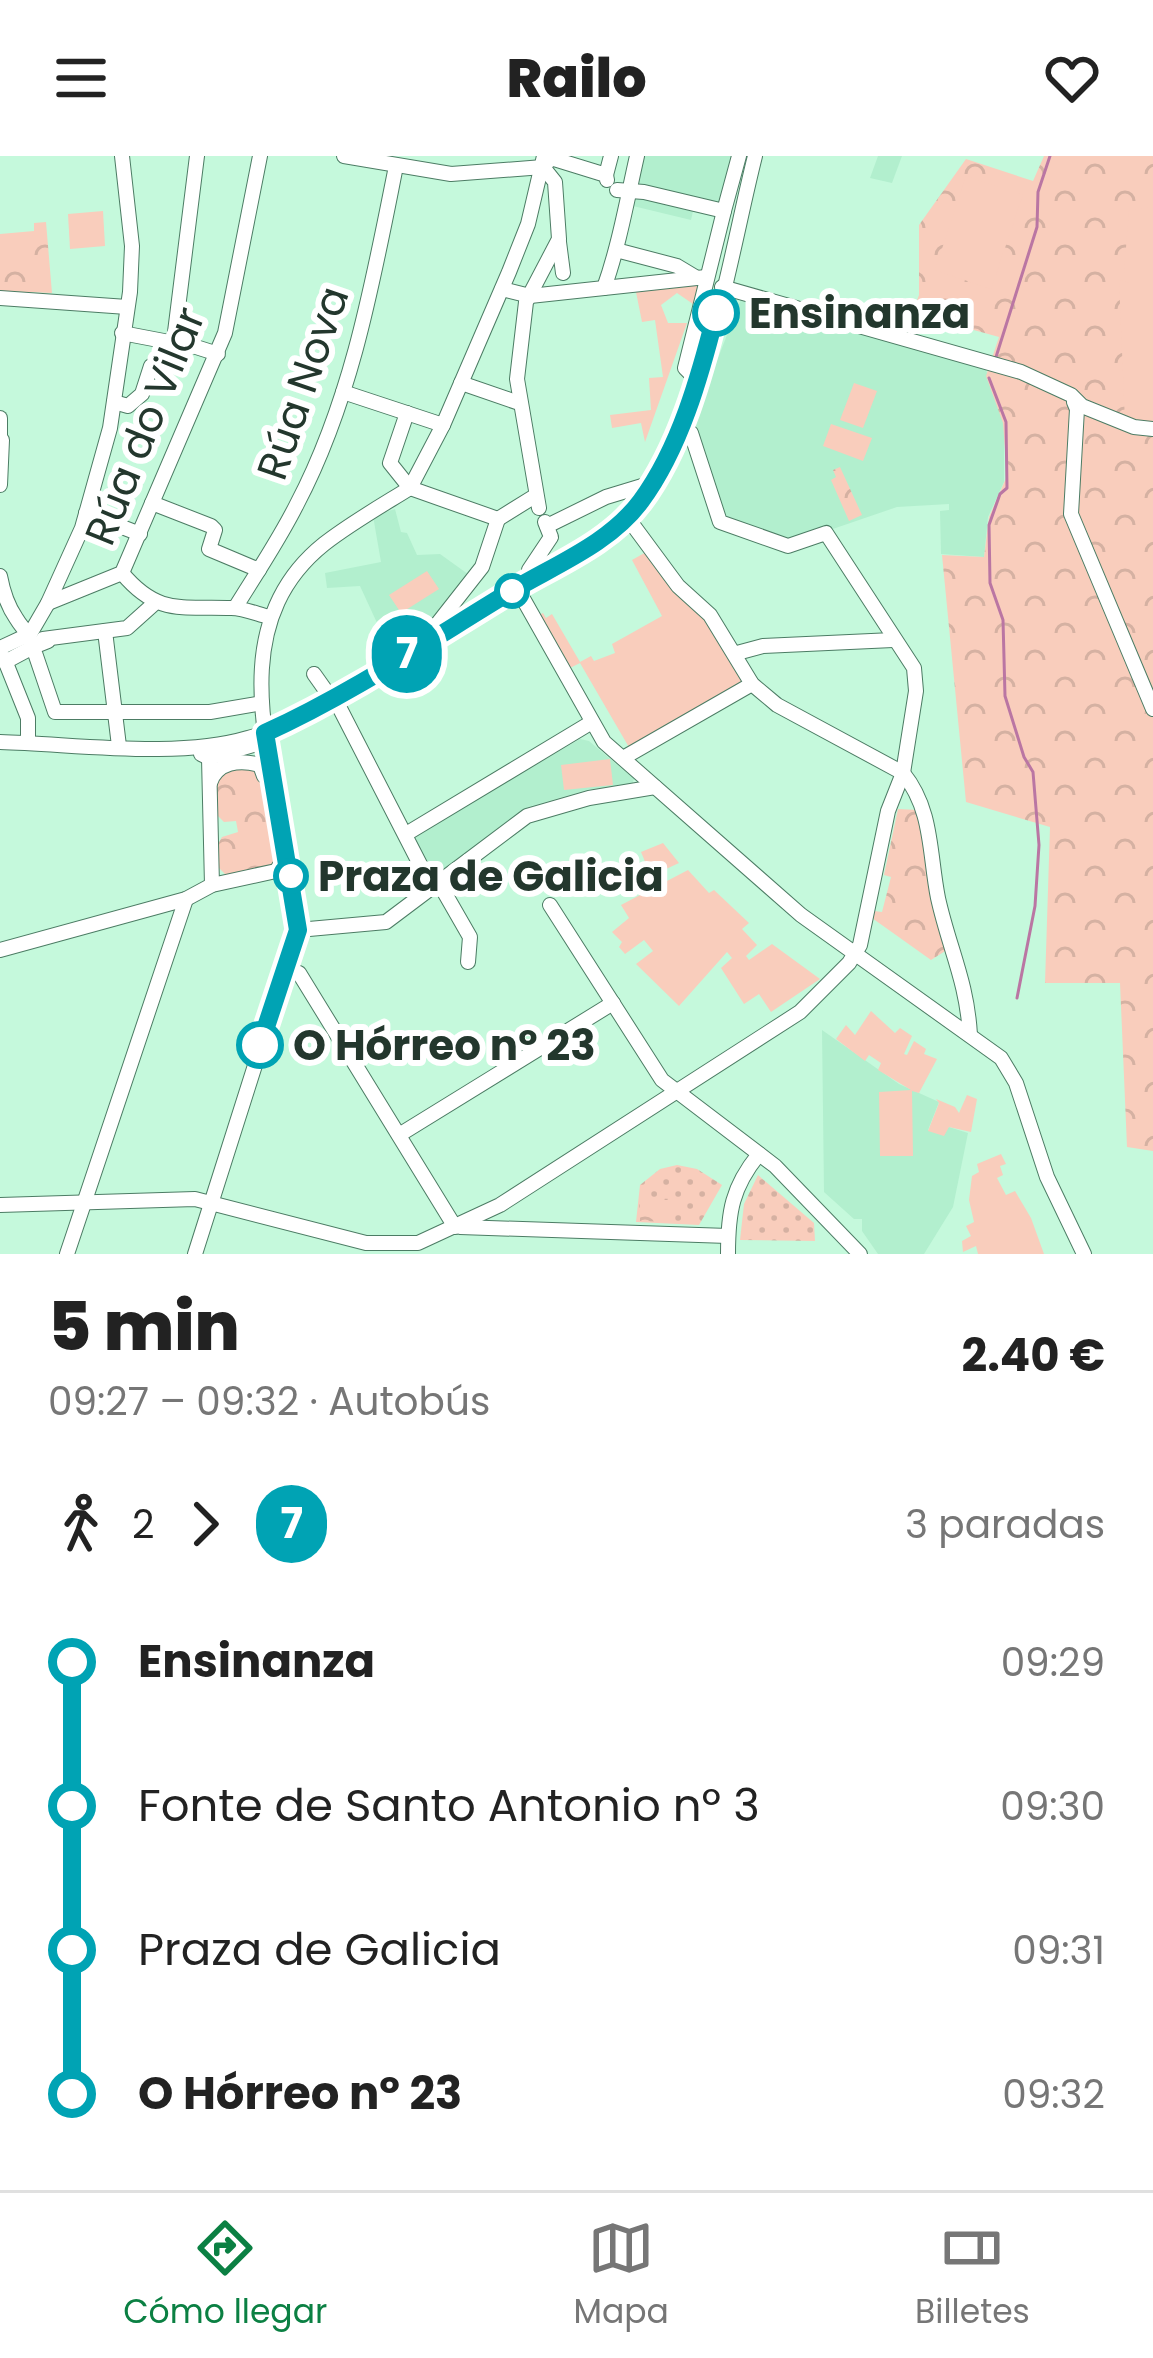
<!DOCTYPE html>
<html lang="es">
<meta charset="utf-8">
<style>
:root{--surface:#fff;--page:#f2f2f2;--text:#222;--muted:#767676;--line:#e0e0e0;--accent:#0b8043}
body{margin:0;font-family:Poppins,sans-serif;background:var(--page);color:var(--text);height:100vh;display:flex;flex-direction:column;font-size:45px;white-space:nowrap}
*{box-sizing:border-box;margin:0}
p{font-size:39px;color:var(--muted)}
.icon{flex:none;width:66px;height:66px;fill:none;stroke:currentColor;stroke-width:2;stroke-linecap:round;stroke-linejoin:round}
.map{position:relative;height:1098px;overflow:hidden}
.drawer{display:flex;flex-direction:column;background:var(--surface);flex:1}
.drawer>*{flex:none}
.badge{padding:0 24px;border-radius:39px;font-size:42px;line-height:78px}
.map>.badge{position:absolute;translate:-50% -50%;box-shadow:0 0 0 6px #fff}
.legs{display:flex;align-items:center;gap:18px;height:132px;padding:0 48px;font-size:39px}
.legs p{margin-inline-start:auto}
.summary{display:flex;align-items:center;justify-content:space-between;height:204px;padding:0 48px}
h1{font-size:66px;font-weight:800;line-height:90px}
ul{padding:0 48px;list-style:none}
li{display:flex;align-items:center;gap:42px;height:144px;font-size:45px}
li i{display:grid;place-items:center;width:18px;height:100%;margin:0 15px;background:currentColor}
li i::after{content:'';width:30px;height:30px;margin:-15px;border:9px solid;border-radius:50%;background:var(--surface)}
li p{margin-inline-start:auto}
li:first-child i{background:linear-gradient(#0000 50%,currentColor 0)}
li:last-child i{background:linear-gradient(currentColor 50%,#0000 0)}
header{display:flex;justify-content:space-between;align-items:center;height:156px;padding:0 48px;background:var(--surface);font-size:54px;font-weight:800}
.menu{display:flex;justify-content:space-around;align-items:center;height:168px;border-top:3px solid var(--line);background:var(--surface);font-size:33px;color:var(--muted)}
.menu a{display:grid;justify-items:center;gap:6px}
.menu .on{color:var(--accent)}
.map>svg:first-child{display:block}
.built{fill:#b2efce}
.grass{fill:url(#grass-dots)}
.park{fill:url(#park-crowns)}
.garden{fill:#f9cdbc}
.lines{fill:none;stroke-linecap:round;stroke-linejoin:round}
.stream{stroke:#ba76a3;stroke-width:3}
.minor-casing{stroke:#4c7c64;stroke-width:16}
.minor{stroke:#fff;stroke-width:14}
.line-1-casing{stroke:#fff;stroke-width:27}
.line-1{stroke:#00a3b4;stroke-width:18}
.stop-1-dot{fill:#fff;stroke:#00a3b4;stroke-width:6}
.labels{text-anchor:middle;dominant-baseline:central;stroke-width:12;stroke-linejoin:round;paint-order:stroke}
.stop-label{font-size:42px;font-weight:bold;fill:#23372d;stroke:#fff;text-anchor:start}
.street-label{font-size:42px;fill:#23372d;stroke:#fff}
</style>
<header><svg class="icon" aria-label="menu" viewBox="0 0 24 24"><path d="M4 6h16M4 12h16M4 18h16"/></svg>Railo<svg class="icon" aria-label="heart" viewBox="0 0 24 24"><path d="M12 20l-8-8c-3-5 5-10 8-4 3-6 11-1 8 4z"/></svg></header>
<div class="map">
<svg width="1153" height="1098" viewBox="0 0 1153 1098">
<defs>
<pattern id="grass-dots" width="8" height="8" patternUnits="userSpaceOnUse" patternTransform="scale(3)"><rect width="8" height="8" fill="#f9cdbc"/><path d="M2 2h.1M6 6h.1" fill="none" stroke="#d5b1a2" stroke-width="1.8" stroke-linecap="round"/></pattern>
<pattern id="park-crowns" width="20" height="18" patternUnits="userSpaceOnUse" patternTransform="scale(3)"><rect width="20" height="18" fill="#f9cdbc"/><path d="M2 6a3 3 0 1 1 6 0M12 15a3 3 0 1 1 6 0" fill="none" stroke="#d5b1a2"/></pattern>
</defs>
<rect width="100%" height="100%" fill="#c5f9dc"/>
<!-- built -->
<g class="built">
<path d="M637 0H744L728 63 693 55 691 64 633 50 639 24Z"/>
<path d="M878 0H902L892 27 870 22Z"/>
<path d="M741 143 986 214 1004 267V326L988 361 984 401 941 398 940 355 949 354V348L897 351 786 389 720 365 692 269Z"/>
<path d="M395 353 401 376 407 377 417 399 440 398 472 421 430 470 390 495 360 430 327 432 325 417 381 406 373 360Z"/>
<path d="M580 583 589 585 634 623 631 632 590 633 528 651 434 722 414 680Z"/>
<path d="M822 874 899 928 939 946 928 974 949 971 968 977 953 1051 924 1098H878L862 1075V1063H854L824 1036Z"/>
</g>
<!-- grass -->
<g class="grass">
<path d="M677 1009 697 1013 722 1029 699 1069 636 1066 640 1029 660 1013Z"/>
<path d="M758 1019 814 1067 815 1085 740 1084 744 1048Z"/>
</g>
<!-- park -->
<g class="park">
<path d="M1044 0H1153V995L1127 991 1120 827H1045L1050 671 966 646 942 399 984 401 989 361 1007 320 1003 267 986 220 999 181 912 157 919 139V69L966 3 1033 25Z"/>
<path d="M46 66 52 137 0 135V78L34 75V67Z"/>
<path d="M840 311 862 359 849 365 831 324 836 321 833 314Z"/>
<path d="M253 610 262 622 276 702 271 710 228 721 219 712 218 688 222 681 238 676 236 665 224 666 217 659 216 628 227 613Z"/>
<path d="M898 653 919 654 950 792 931 804 872 762 874 755 882 756 891 721 884 719Z"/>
<path d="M640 1042 675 1043 674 1066 640 1065Z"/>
</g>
<!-- garden -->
<g class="garden">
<path d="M966 20 1023 39 991 133 935 114Z"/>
<path d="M1153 51V268L1125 266 1119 124 1129 127V118L1124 116 1129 55Z"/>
<path d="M103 55 105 90 70 93 68 58Z"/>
<path d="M698 129 693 148 677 137 661 149 668 167H687L645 286 641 267 612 272 610 259 651 254 649 222 663 221 655 164 642 166 636 136Z"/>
<path d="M854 227 877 235 863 272 840 264Z"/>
<path d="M831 268 872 282 863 305 823 290Z"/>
<path d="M648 395 712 466 747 524 630 593 580 507 570 512 539 459 543 457 546 462 552 458 580 506 591 500 594 505 615 497 612 488 662 460 632 404Z"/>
<path d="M427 415 439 433 401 457 389 439Z"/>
<path d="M610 603 613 629 564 634 561 609Z"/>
<path d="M663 687 679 707 651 720 641 696Z"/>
<path d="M688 714 709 737 714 734 749 767 742 773 757 789 746 800 749 804 772 788 820 823 771 856 759 838 744 848 721 812 732 802 727 796 679 850 636 808 653 795 644 784 625 798 619 791 622 786 612 776 629 762 621 749Z"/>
<path d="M871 855 895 877 900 872 912 880 904 898 907 899 914 885 926 893 924 898 937 903 919 937 912 935 913 1000H880L879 936 911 934 878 914 881 907 869 899 865 905 836 883 846 869 855 879Z"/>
<path d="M967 939 977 943 971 976 949 971 944 980 928 975 939 947 936 943 955 951 959 957Z"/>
<path d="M1001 998 1006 1008 1000 1010 1003 1019 997 1022 1006 1039 1015 1035 1031 1062 1044 1098H978L976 1090 963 1096 962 1085 971 1080 966 1070 974 1066 969 1044 972 1020 979 1016 977 1008Z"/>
</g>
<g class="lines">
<!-- stream -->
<g class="stream">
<path d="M996 201 1037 71 1038 36 1050 0"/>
<path d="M989 222 1006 266 1007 332 1000 338 989 369 990 427 1003 464 1005 540 1024 601 1033 616 1039 689 1035 750 1017 842"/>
</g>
<!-- minor casing -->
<g class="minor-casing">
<g id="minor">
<path d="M344 0 451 18 543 11 551 2 606 19 607 24"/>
<path d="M606 19 611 0"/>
<path d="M617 34 644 36 724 55 739 0"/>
<path d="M559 86 563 117"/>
<path d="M616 94 677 110 697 122"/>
<path d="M722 131 1021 216 1071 239 1082 250 1134 271 1153 273"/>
<path d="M604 132C619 90 627 44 637 0"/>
<path d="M502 133 530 140 706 121"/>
<path d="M0 142 127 151"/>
<path d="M122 177 169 186"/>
<path d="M174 184 218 198"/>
<path d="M697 224 685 212 724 55"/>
<path d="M461 227 519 247"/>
<path d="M343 236 443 269"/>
<path d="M114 246 128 250 142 238 151 210 161 205 174 184 197 0"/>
<path d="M1074 246 1077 253 1071 358 1153 553"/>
<path d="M407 257 390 307 410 332"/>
<path d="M0 262V286"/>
<path d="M0 329 2 284"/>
<path d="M410 332 443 269 509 116 528 68 544 0"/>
<path d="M410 332 498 363"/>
<path d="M152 347 211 370 215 374 209 393 259 414"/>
<path d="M539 352 517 223 526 146 559 83 555 26 543 11"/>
<path d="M86 357 140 378"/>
<path d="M627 361 678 430 710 459 752 528 777 549 903 617C933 654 929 697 938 742 949 792 967 825 970 879"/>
<path d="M498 363 535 340"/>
<path d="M547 370 606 341 652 327"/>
<path d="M122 417C158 460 182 450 231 452 243 452 257 458 269 461"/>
<path d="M0 420C3 436 7 449 16 462 23 474 30 477 33 491L5 506"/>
<path d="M528 425 529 414 551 381 545 366"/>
<path d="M517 432 604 586 801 759 1001 902 1016 927 1047 1021 1084 1098"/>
<path d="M48 447 122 417 225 177 260 0"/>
<path d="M235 452C256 418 279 384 297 348 352 243 373 125 396 10"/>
<path d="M105 475 119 590"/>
<path d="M444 476 438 467 482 411 498 363"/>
<path d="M43 483 127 472 156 446"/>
<path d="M48 485 33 491 55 556H210L262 547"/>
<path d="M0 492 30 478 48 447 82 372 110 272 130 136 132 90 122 0"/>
<path d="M737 497 763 490 893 484"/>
<path d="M4 502 28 562V587"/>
<path d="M314 518 331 542"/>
<path d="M334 541 426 720"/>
<path d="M0 586C76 588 177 603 248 582 278 574 305 557 331 542L608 378C703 294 725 119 755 0"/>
<path d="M201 598 209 602 260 587"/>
<path d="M209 602 212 729"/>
<path d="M623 602 752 528"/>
<path d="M210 627C217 606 239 603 260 609L264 620"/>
<path d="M406 678 592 566"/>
<path d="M439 727 470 781 468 806"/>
<path d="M550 749 662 924 775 1010 860 1098"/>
<path d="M298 774 386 766 527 660 589 642 655 631"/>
<path d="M0 794 186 743 212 729 276 715 287 699"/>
<path d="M285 812 299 817 455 1071"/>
<path d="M399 979 613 847"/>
<path d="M0 1049 195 1043 366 1087H418L500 1049 800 856 849 807 860 789 888 655 903 617 916 535 914 512 826 377 788 390 720 366 691 277 680 269"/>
<path d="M460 1071 728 1080"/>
<path d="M67 1098 186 743"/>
<path d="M195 1098 298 774C294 650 203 485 324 388 351 367 381 350 410 332"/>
<path d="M728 1098C728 1056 732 1031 759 998"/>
</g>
</g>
<!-- minor -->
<use href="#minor" class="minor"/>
</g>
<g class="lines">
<!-- line-1 casing -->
<g class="line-1-casing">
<path id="line-1" d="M260 889 298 774 265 577C351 538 432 483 513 434 557 408 610 387 641 345 680 292 700 220 716 157"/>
</g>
<!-- line-1 -->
<use href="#line-1" class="line-1"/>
</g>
<!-- markers -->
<g class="stop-1-dot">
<circle cx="716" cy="157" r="21"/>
<circle cx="512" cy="435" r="15"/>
<circle cx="291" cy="720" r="15"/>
<circle cx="260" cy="889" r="21"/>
</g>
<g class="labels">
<!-- stop labels -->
<g class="stop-label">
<text x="749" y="157">Ensinanza</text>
<text x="318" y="720">Praza de Galicia</text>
<text x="293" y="889">O Hórreo nº 23</text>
</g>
<!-- street labels -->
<g class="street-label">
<text transform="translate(303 227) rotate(-71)">Rúa Nova</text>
<text transform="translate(145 270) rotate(-68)">Rúa do Vilar</text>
</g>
</g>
</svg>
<b class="badge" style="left:407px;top:498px;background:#00a3b4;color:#fff">7</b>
</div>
<section class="drawer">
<div class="summary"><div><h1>5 min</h1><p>09:27 – 09:32 · Autobús</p></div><b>2.40 €</b></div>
<div class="legs"><svg class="icon" aria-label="walk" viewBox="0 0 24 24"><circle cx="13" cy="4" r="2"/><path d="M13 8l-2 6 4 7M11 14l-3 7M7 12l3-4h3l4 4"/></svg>2<svg class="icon" aria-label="forward" viewBox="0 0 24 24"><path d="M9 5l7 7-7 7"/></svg><b class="badge" style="background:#00a3b4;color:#fff">7</b><p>3 paradas</p></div>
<ul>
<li><i style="color:#00a3b4"></i><b>Ensinanza</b><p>09:29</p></li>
<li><i style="color:#00a3b4"></i><span>Fonte de Santo Antonio nº 3</span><p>09:30</p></li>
<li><i style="color:#00a3b4"></i><span>Praza de Galicia</span><p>09:31</p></li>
<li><i style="color:#00a3b4"></i><b>O Hórreo nº 23</b><p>09:32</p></li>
</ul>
</section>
<nav class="menu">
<a class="on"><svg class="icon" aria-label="directions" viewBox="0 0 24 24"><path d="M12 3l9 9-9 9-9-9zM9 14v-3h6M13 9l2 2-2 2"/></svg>Cómo llegar</a>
<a><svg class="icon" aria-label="map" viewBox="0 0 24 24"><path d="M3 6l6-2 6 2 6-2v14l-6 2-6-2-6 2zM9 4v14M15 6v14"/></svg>Mapa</a>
<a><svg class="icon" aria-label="tickets" viewBox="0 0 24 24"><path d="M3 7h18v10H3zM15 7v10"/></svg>Billetes</a>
</nav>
